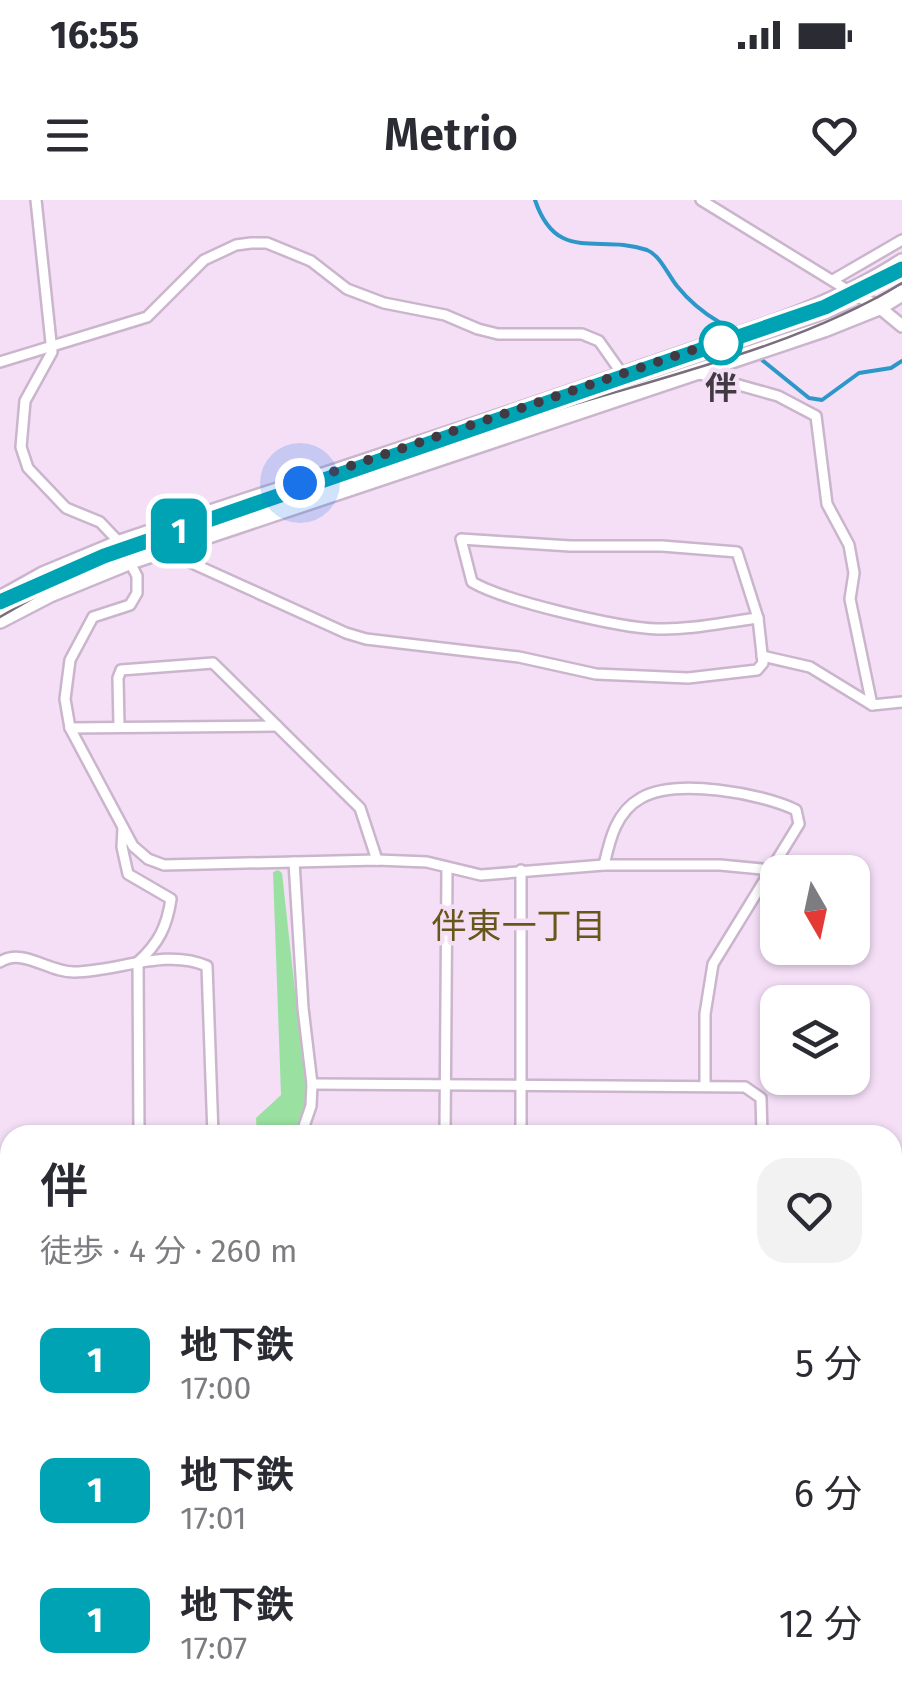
<!DOCTYPE html>
<html lang="ja">
<meta charset="utf-8">
<style>
:root{--surface:#fff;--page:#f2f2f3;--text:#2b2b33;--muted:#7c7c81}
body{margin:0;font-family:"Fira Sans","Noto Sans JP",sans-serif;background:var(--page);color:var(--text);height:100vh;display:flex;flex-direction:column;font-size:38px;white-space:nowrap}
*{box-sizing:border-box;margin:0}
p{font-size:32px;color:var(--muted)}
.icon{flex:none;width:55px;height:55px;fill:none;stroke:currentColor;stroke-width:2;stroke-linecap:round;stroke-linejoin:round}
.map{position:relative;flex:1;overflow:hidden}
.drawer{position:absolute;left:0px;top:925px;width:902px;height:582px;display:flex;flex-direction:column;background:var(--surface);border-radius:30px 30px 0 0;box-shadow:0 2px 8px #0004}
.drawer>*{flex:none}
.badge{padding:0 20px;border-radius:15px;font-size:35px;line-height:65px}
.needle{width:65px;rotate:171deg}
.buttons{position:absolute;left:760px;top:655px;display:grid;gap:20px}
.buttons a{display:grid;place-items:center;width:110px;height:110px;border-radius:20px;background:var(--surface);box-shadow:0 2px 8px #0004;font-size:50px}
.you{position:absolute;width:50px;height:50px;margin:-25px;border:8px solid #fff;border-radius:50%;background:#1a73e8;box-shadow:0 0 0 15px #1a73e833}
.map>.badge{position:absolute;translate:-50% -50%;box-shadow:0 0 0 5px #fff}
.round{display:grid;place-items:center;flex:none;width:105px;height:105px;border-radius:30px;background:var(--page)}
.head{display:flex;align-items:center;justify-content:space-between;height:170px;padding:0 40px}
h1{font-size:48px;font-weight:600;line-height:75px}
ul{padding:0;list-style:none}
li{display:flex;align-items:center;gap:30px;height:130px;padding:0 40px}
li div{flex:1}
li b{display:block;font-size:38px}
li em{font-style:normal}
li .badge{min-width:110px;font-weight:700;text-align:center}
.status{display:flex;justify-content:space-between;align-items:center;height:70px;padding:0 50px;background:var(--surface);direction:ltr}
.status svg{height:28px;fill:currentColor}
header{display:flex;justify-content:space-between;align-items:center;height:130px;padding:0 40px;background:var(--surface);font-size:45px;font-weight:600}
.map>svg:first-child{display:block}
.green{fill:#9ae1a1}
.lines{fill:none;stroke-linecap:round;stroke-linejoin:round}
.stream{stroke:#2c97c8;stroke-width:4}
.minor-casing{stroke:#cab5cc;stroke-width:14}
.tertiary-casing{stroke:#cab5cc;stroke-width:16}
.primary-casing{stroke:#cab5cc;stroke-width:20}
.minor{stroke:#fff;stroke-width:9}
.tertiary{stroke:#fff;stroke-width:11}
.primary{stroke:#fff;stroke-width:15}
.tram{stroke:#7b6e7c;stroke-width:2.5}
.line-casing{stroke:#fff;stroke-width:22}
.line{stroke:#00a3b4;stroke-width:15}
.walk{stroke:#423a43;stroke-width:10;stroke-dasharray:0 18}
.stop-dot{fill:#fff;stroke:#00a3b4;stroke-width:5}
.labels{text-anchor:middle;dominant-baseline:central;stroke-width:9;stroke-linejoin:round;paint-order:stroke}
.stop-label{font-size:32px;font-weight:bold;fill:#423a43;stroke:#f4dff7}
.neighbourhood-label{font-size:35px;fill:#67571b;stroke:#f4dff7}
</style>
<div class="status"><b>16:55</b><svg viewBox="0 0 49 12"><path d="M0 12V9h3v3zM5 12V6h3v6zM10 12V3h3v9zM15 12V0h3v12zM26 1h20v11H26zM47 4h2v5h-2z"/></svg></div>
<header><svg class="icon" aria-label="menu" viewBox="0 0 24 24"><path d="M4 6h16M4 12h16M4 18h16"/></svg>Metrio<svg class="icon" aria-label="heart" viewBox="0 0 24 24"><path d="M12 20l-8-8c-3-5 5-10 8-4 3-6 11-1 8 4z"/></svg></header>
<div class="map">
<svg width="902" height="1506" viewBox="0 0 902 1506">
<rect width="100%" height="100%" fill="#f4dff7"/>
<!-- green -->
<g class="green">
<path d="M278 670 282 673 307 900 295 935H257L256 918 281 895 273 672Z"/>
<path d="M892 953 902 966V1083L893 1079Z"/>
<path d="M573 1498H883V1506H567Z"/>
</g>
<g class="lines">
<!-- stream -->
<g class="stream">
<path d="M535 0C557 65 599 33 647 50 660 55 668 75 677 86 689 101 702 112 719 122"/>
<path d="M762 160 809 198 822 200 859 173 891 168 902 161"/>
</g>
<!-- minor casing -->
<g class="minor-casing">
<g id="minor">
<path d="M36 0 52 152 25 201 21 247 28 268 66 308 100 322 120 343 137 376V393L130 405 93 417 70 460 65 499 70 528 133 646 148 659 164 665 377 660 427 662 481 675 604 665H720L773 670"/>
<path d="M701 0 849 91"/>
<path d="M833 80 902 40"/>
<path d="M0 162 147 117 204 60 236 45 251 43H267L311 61 347 89 384 103 445 115 478 129 498 134H582L599 141 623 175"/>
<path d="M696 173 778 196 816 216 827 304 849 345 854 373 850 399 872 505"/>
<path d="M461 339 570 346H662L737 352 758 418C725 422 691 430 658 429 620 428 504 401 472 382Z"/>
<path d="M128 344 163 350 346 433 366 439 519 457 596 474 688 478 757 470 763 463 758 418"/>
<path d="M762 456 810 467 872 505 902 502"/>
<path d="M119 526 118 478 121 470 213 463 360 608 377 660"/>
<path d="M70 528 277 526"/>
<path d="M123 628 122 647 128 674 171 699C167 726 159 743 138 762L139 935"/>
<path d="M294 662 303 808 312 884 311 906 301 935"/>
<path d="M604 665C610 639 616 612 641 598 676 578 761 593 796 610L799 624 713 764 705 814V886"/>
<path d="M0 762C23 747 49 773 75 772 119 771 166 748 207 766L213 935"/>
<path d="M312 884 745 887 761 898 762 935"/>
<path d="M445 935 447 669"/>
<path d="M521 935V670"/>
<path d="M0 992V1174"/>
<path d="M892 1138 902 1141"/>
<path d="M0 1212 10 1219"/>
<path d="M892 1237 902 1239"/>
<path d="M0 1256 10 1263"/>
<path d="M892 1310 902 1312"/>
<path d="M0 1317 10 1324"/>
<path d="M892 1384 902 1386"/>
<path d="M0 1431 10 1415"/>
<path d="M376 1498 378 1506"/>
<path d="M130 1506 135 1498"/>
<path d="M207 1506 212 1498"/>
</g>
</g>
<!-- tertiary casing -->
<g class="tertiary-casing">
<path id="tertiary" d="M849 91 879 107 902 126"/>
</g>
<!-- primary casing -->
<g class="primary-casing">
<g id="primary">
<path d="M0 399 43 375 120 343C296 284 474 228 649 166 733 136 826 112 902 62"/>
<path d="M0 420 50 394 131 361 824 129 879 107 902 93"/>
</g>
</g>
<!-- minor -->
<use href="#minor" class="minor"/>
<!-- tertiary -->
<use href="#tertiary" class="tertiary"/>
<!-- primary -->
<use href="#primary" class="primary"/>
<!-- tram -->
<path class="tram" d="M0 417 56 385 105 363C254 312 402 257 552 211 666 176 801 145 902 83"/>
</g>
<g class="lines">
<!-- line casing -->
<g class="line-casing">
<path id="line" d="M0 402 104 356 825 107 902 69"/>
</g>
<!-- line -->
<use href="#line" class="line"/>
<!-- walk -->
<path class="walk" d="M300 283 731 137 721 143"/>
</g>
<!-- markers -->
<circle class="stop-dot" cx="721" cy="143" r="20"/>
<g class="labels">
<!-- stop labels -->
<g class="stop-label">
<text x="721" y="188">伴</text>
</g>
<!-- neighbourhood labels -->
<g class="neighbourhood-label">
<text x="519" y="726">伴東一丁目</text>
</g>
</g>
</svg>
<div class="buttons">
<a><svg class="needle" viewBox="-14 -14 28 28"><path d="M0-13l5 13h-10z" fill="#e53935"/><path d="M0 13l5-13h-10z" fill="#7c7c81"/></svg></a>
<a><svg class="icon" aria-label="layers" viewBox="0 0 24 24"><path d="M12 4l9 5-9 5-9-5zM3 14l9 5 9-5"/></svg></a>
</div>
<div class="you" style="left:300px;top:283px"></div>
<b class="badge" style="left:179px;top:331px;background:#00a3b4;color:#fff">1</b>
<section class="drawer">
<div class="head"><div><h1>伴</h1><p>徒歩 · 4 分 · 260 m</p></div><a class="round"><svg class="icon" aria-label="heart" viewBox="0 0 24 24"><path d="M12 20l-8-8c-3-5 5-10 8-4 3-6 11-1 8 4z"/></svg></a></div>
<ul>
<li><span class="badge" style="background:#00a3b4;color:#fff">1</span><div><b>地下鉄</b><p>17:00</p></div><em>5 分</em></li>
<li><span class="badge" style="background:#00a3b4;color:#fff">1</span><div><b>地下鉄</b><p>17:01</p></div><em>6 分</em></li>
<li><span class="badge" style="background:#00a3b4;color:#fff">1</span><div><b>地下鉄</b><p>17:07</p></div><em>12 分</em></li>
</ul>
</section>
</div>
